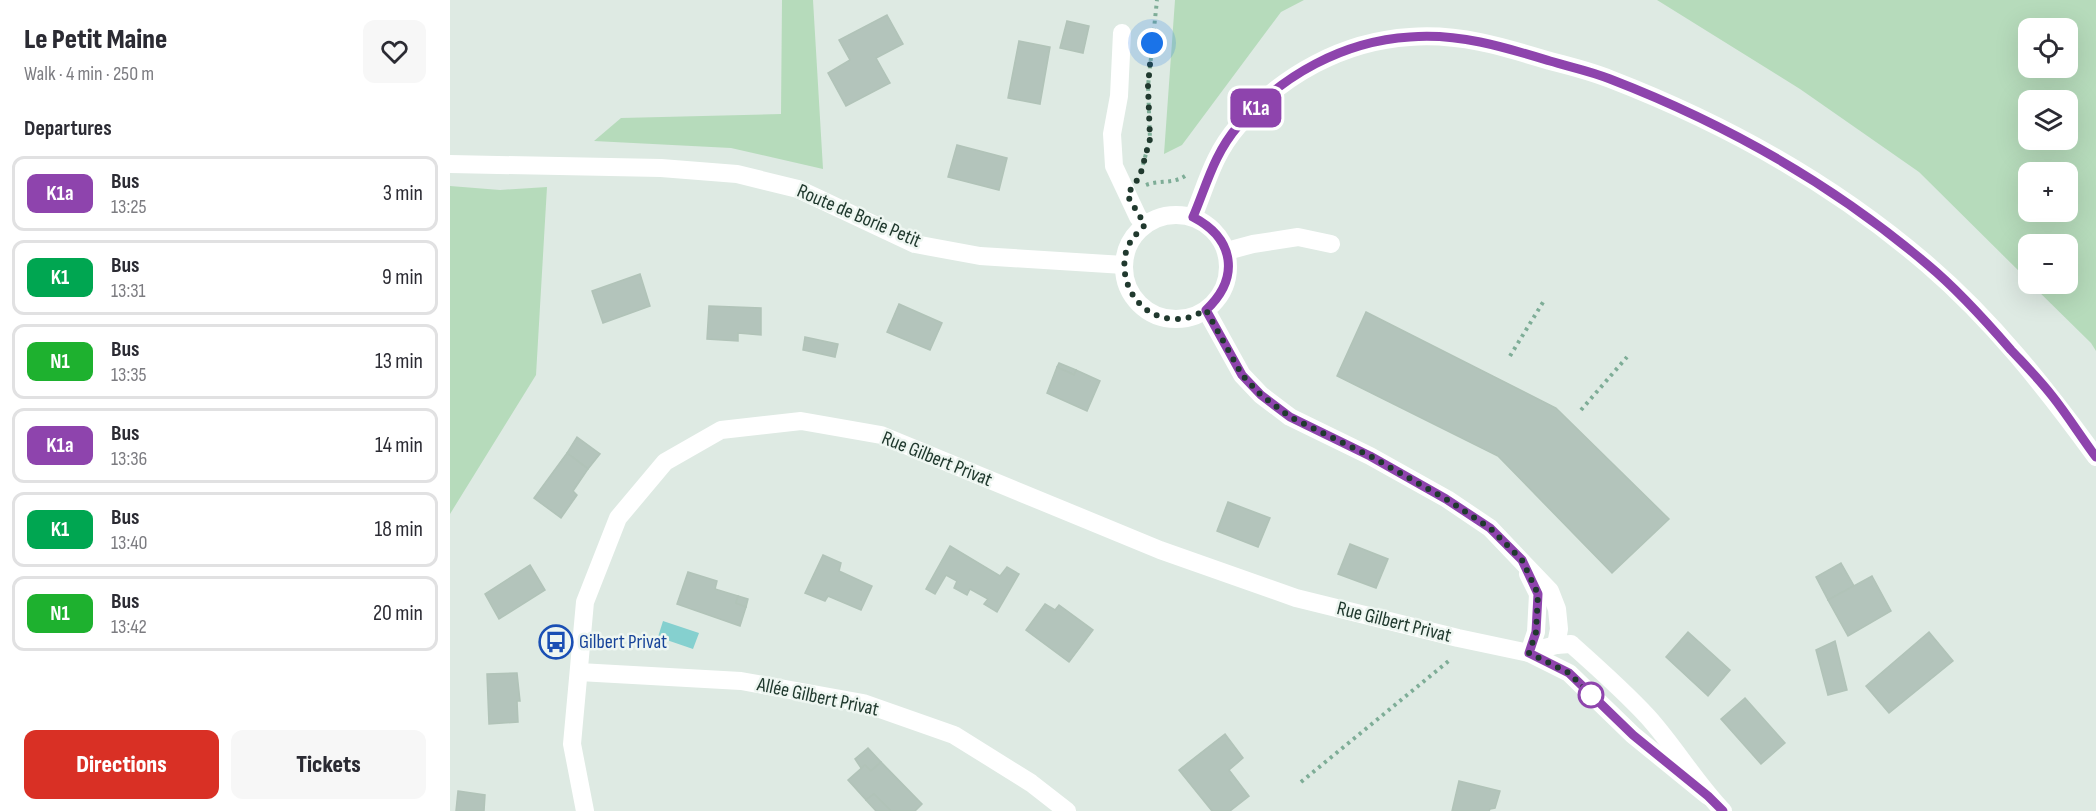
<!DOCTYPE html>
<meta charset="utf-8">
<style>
:root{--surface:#fff;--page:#f7f7f7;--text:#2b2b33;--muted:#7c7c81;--line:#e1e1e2;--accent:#d93025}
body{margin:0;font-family:"Sofia Sans Condensed",sans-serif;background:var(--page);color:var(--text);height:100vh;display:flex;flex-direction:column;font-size:22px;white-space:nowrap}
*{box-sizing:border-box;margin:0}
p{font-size:20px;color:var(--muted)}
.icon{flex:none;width:33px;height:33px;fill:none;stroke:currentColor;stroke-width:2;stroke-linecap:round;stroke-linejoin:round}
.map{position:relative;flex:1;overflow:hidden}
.panel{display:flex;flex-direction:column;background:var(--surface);width:450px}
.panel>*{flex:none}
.badge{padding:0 12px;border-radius:9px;font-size:21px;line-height:39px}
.fabs{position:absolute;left:1568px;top:18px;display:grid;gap:12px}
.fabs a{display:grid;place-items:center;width:60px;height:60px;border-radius:12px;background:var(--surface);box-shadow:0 6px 24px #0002;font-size:30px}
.you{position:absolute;width:30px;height:30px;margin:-15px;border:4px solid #fff;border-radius:50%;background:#1a73e8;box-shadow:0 0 0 9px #1a73e833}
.map>.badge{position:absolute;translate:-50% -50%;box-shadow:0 0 0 3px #fff}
h2{padding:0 24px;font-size:22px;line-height:54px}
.round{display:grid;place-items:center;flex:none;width:63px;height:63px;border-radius:12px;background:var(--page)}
.summary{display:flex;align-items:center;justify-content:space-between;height:102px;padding:0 24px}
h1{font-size:28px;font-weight:800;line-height:45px}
.button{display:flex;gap:12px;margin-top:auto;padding:12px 24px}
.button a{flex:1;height:69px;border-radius:12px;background:var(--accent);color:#fff;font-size:24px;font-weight:800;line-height:69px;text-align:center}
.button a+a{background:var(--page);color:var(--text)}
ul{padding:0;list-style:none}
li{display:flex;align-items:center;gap:18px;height:75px;margin:0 12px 9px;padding:0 12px;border:3px solid var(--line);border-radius:12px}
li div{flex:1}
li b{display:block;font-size:22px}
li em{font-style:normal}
li .badge{min-width:66px;font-weight:700;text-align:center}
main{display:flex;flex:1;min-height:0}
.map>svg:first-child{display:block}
.green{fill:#b6dbbb;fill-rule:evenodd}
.water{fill:#85d0cf}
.building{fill:#b3c4bb;stroke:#b1c3b8;stroke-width:1.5}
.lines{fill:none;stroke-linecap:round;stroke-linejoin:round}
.path{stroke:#7ead97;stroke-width:4;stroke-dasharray:3 4.5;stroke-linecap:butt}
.minor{stroke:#fff;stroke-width:18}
.line-casing{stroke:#fff;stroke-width:14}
.line{stroke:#8e44ad;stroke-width:9}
.walk{stroke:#20392e;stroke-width:6;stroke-dasharray:0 10.8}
.stop-dot{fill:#fff;stroke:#8e44ad;stroke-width:3}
.labels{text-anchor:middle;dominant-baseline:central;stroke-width:5;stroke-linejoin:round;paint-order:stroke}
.street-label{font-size:20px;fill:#20392e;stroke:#eef6f1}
.transit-label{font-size:20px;fill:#164399;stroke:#eef6f1;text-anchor:start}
</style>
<main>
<section class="panel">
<div class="summary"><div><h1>Le Petit Maine</h1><p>Walk · 4 min · 250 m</p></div><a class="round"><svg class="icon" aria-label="heart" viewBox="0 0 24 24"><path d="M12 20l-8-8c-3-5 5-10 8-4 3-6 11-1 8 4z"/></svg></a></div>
<h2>Departures</h2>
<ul>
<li><span class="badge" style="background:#8e44ad;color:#fff">K1a</span><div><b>Bus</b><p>13:25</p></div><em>3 min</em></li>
<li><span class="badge" style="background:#00a651;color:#fff">K1</span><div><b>Bus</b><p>13:31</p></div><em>9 min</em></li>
<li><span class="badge" style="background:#1eb12f;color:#fff">N1</span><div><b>Bus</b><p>13:35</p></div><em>13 min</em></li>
<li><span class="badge" style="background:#8e44ad;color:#fff">K1a</span><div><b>Bus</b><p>13:36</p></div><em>14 min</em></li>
<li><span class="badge" style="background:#00a651;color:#fff">K1</span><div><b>Bus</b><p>13:40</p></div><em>18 min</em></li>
<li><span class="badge" style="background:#1eb12f;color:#fff">N1</span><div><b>Bus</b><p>13:42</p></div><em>20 min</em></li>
</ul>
<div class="button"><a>Directions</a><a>Tickets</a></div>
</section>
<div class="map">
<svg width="1646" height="811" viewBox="0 0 1646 811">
<rect width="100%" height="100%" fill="#deeae3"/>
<!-- green -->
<g class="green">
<path d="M332 0H363L373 169 281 148 144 141 171 118 331 114Z"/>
<path d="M725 0H854L831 12 732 145 714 154Z"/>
<path d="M1207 0H1646V351L1641 343 1581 284H1617V244H1578V280L1469 172 1350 89ZM1617 28V68H1578V28ZM1617 100V140H1578V100ZM1578 172H1617V212H1578Z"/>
<path d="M0 186 50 190 97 187 86 375 0 514Z"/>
</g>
<!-- water -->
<path class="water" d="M213 621 249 633 243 649 208 637Z"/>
<!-- building -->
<g class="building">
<path d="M437 15 453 44 426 58 440 83 396 106 378 73 400 60 389 40Z"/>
<path d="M617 21 639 26 633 53 610 48Z"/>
<path d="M569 41 600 47 590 104 558 98Z"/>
<path d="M507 145 557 158 549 190 498 177Z"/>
<path d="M190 274 200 306 153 323 142 291Z"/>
<path d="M449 304 492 323 480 350 437 332Z"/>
<path d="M259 306 311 308V335L288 333V341L257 339Z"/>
<path d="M916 312 1106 408 1219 519 1162 573 1048 456 887 376Z"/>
<path d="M355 337 388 344 385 357 353 350Z"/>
<path d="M609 363 626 370 624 375 607 367Z"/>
<path d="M607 367 624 375 626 370 650 381 637 411 597 393Z"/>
<path d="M127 437 150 454 138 469 117 453Z"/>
<path d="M117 453 138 469 123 491 127 495 111 518 84 498Z"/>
<path d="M778 502 820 518 808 547 767 531Z"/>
<path d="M900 544 938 559 926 588 888 574Z"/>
<path d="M500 546 550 576 557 567 569 574 547 612 534 604 538 599 520 589 517 595 504 588 507 581 496 575 485 594 476 589Z"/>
<path d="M373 555 391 563 389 571 422 586 411 610 378 596 375 601 355 593Z"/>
<path d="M1391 563 1404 586 1378 600 1366 577Z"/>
<path d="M80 565 95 590 49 619 35 594Z"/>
<path d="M238 572 267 581 265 589 288 596 286 603 296 607 290 626 227 604Z"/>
<path d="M1422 576 1441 611 1398 636 1378 600Z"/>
<path d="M288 596 298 599 296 607 286 603Z"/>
<path d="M595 604 605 610 609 605 643 630 619 662 576 630Z"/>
<path d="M1238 632 1280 670 1258 696 1216 657Z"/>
<path d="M1479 632 1503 661 1439 713 1416 686Z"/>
<path d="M1385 641 1397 690 1378 695 1366 650Z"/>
<path d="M67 673 70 701H67L68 722 39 724 37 674Z"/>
<path d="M1295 698 1335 743 1311 764 1271 719Z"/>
<path d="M775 734 793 758 779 770 799 796 780 811H762L729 770Z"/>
<path d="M418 748 431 762 421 771 415 765 411 768 405 759Z"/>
<path d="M431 762 472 804 465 811H441L424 794 416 800 398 780 415 765 421 771Z"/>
<path d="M1009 781 1050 791 1045 808 1040 809 1039 811H1002Z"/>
<path d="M8 791 35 795 34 811H6Z"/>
<path d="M424 794 441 811H426L416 800Z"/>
</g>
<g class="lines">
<!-- path -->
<g class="path">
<path d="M691 172 700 139 698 86 707 0"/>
<path d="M696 185C709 180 723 184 735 176"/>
<path d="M1060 356 1095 299"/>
<path d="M1131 410 1177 357"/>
<path d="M851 782 1001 659"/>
</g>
<!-- minor -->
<g class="minor">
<path d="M672 33 669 96 662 134 664 166 688 217 695 225"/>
<path d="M0 164 211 168 287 174 348 189 465 244 530 256 674 265"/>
<circle cx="726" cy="267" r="52"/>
<path d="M743 217C757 183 763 155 788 126 831 75 894 41 960 37 1009 33 1054 47 1100 61 1120 66 1140 71 1160 79 1274 123 1384 184 1478 265 1542 320 1596 388 1646 457"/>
<path d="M777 251 803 244 848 237 881 244"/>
<path d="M756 310 792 375 811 395 840 417 920 456 997 499 1040 528 1100 591 1107 609 1109 629 1106 645"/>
<path d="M1078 574 1088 594 1086 632 1079 653"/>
<path d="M1095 648 1106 645 1121 644C1148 668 1174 691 1198 717 1225 747 1245 782 1273 811"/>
<path d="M129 672 291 681 413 703 504 735 581 783 617 811"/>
<path d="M135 811 122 744 135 602 168 518 215 462 271 430 351 421 431 435 710 550 846 598 1008 638 1079 653 1119 673 1183 735 1258 796"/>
</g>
</g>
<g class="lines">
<!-- line casing -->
<g class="line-casing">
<path id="line" d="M1273 811 1258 796 1183 735 1119 673 1079 653 1086 632 1088 594 1072 560 1040 528 996 499 920 456 840 417 811 395 792 375 756 310C790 278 785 239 743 217 757 184 764 154 788 126 831 75 894 41 960 37 1009 33 1054 47 1100 61 1120 67 1140 71 1160 79 1274 123 1384 185 1478 265 1508 290 1535 320 1561 350 1575 365 1590 380 1603 397 1618 416 1631 437 1646 457"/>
</g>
<!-- line -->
<use href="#line" class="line"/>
<!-- walk -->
<path class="walk" d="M702 43 698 86 700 139 690 176 677 195 695 225C687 233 679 241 676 252 668 284 690 318 724 319 736 320 746 315 756 310L792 375 811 395 840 417 920 456 996 499 1040 528 1072 560 1088 594 1086 632 1079 653 1119 673 1141 695"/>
</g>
<!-- icons -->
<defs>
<g id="bus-ring" transform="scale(1.725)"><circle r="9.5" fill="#eef6f1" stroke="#1a4fb4" stroke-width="1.5"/><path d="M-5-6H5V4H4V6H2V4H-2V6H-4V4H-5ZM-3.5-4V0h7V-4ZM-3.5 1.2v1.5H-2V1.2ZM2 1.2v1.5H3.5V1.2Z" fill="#1a4fb4"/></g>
</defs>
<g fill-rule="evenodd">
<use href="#bus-ring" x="106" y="642"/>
</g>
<!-- markers -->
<circle class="stop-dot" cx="1141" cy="695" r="12"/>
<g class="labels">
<!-- street labels -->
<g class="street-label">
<text transform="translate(409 216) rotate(23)">Route de Borie Petit</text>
<text transform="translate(487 459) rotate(22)">Rue Gilbert Privat</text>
<text transform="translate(944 622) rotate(14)">Rue Gilbert Privat</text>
<text transform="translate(368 697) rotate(12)">Allée Gilbert Privat</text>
</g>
<!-- transit labels -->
<g class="transit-label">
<text x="129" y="642">Gilbert Privat</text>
</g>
</g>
</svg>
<div class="fabs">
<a><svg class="icon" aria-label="locate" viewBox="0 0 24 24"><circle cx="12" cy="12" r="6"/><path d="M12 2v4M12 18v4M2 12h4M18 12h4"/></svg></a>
<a><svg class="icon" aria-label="layers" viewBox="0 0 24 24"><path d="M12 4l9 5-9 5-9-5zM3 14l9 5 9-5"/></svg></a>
<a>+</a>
<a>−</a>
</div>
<div class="you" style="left:702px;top:43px"></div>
<b class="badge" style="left:806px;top:108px;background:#8e44ad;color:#fff">K1a</b>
</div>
</main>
